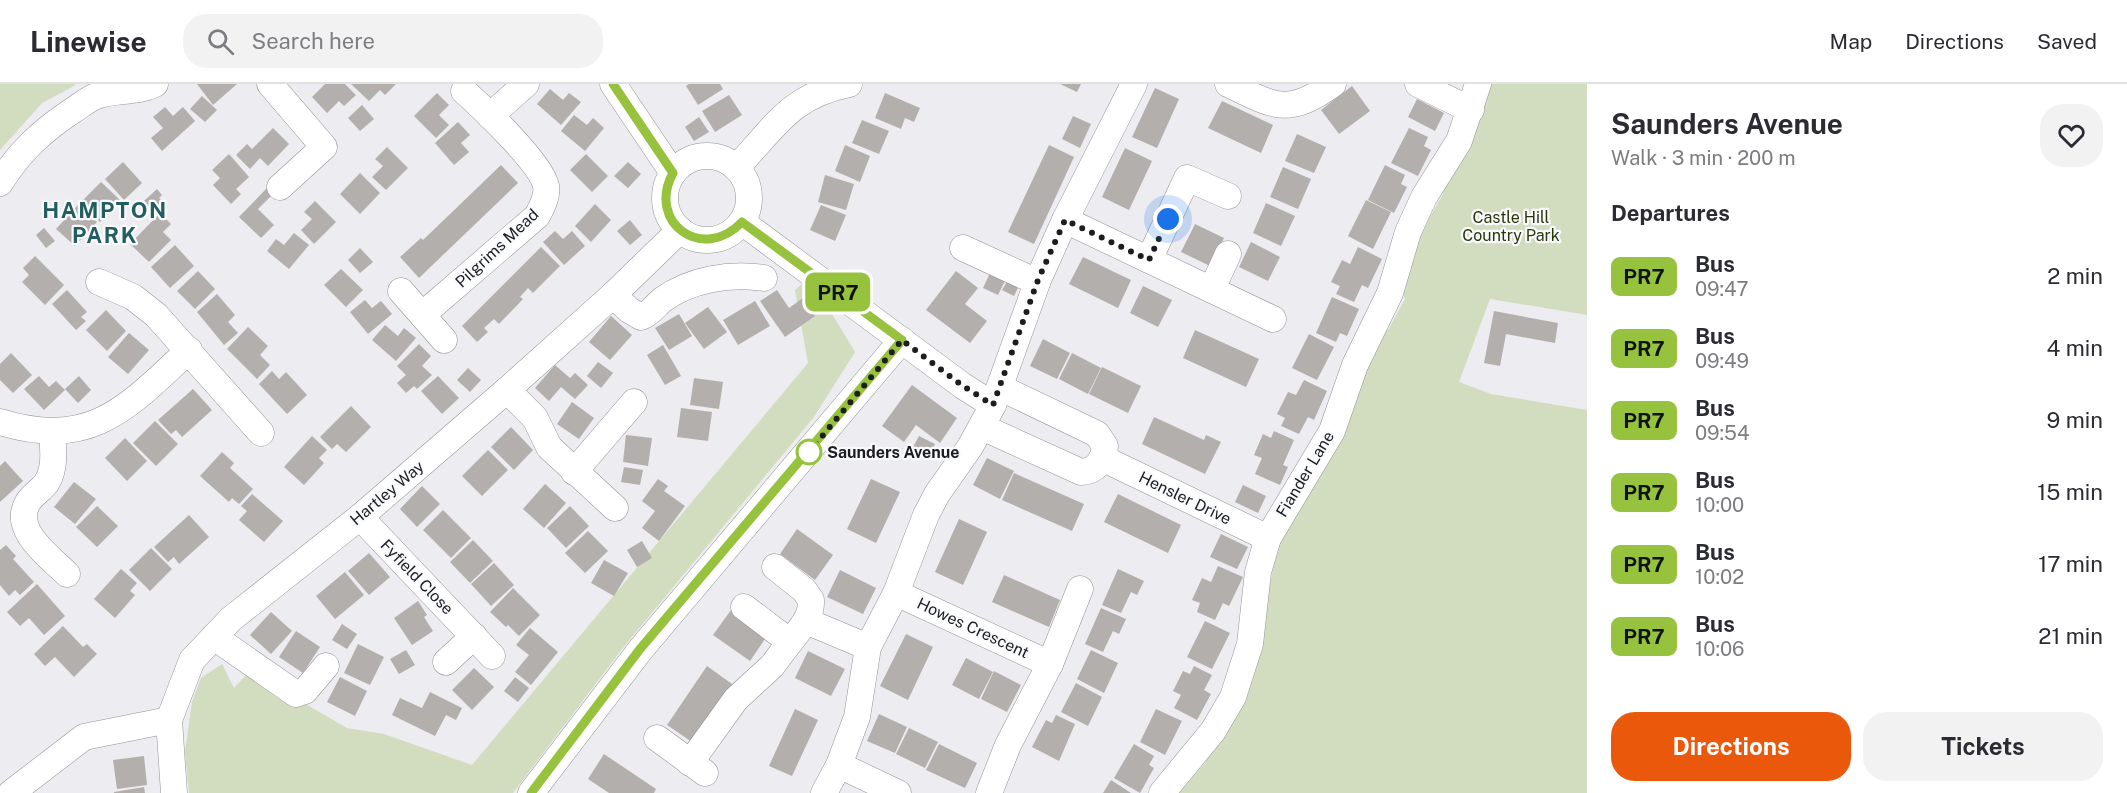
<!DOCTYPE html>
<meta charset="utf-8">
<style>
:root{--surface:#fff;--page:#f2f2f3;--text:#2b2b33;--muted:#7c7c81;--line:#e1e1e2;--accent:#ea580c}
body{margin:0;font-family:"Public Sans",sans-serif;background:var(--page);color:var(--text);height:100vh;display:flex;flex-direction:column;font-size:22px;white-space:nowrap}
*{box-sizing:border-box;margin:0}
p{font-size:20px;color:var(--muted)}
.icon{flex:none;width:33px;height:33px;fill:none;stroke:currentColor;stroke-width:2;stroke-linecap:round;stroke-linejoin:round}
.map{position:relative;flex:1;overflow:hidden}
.side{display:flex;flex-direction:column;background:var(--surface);width:540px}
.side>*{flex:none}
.badge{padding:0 12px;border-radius:9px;font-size:21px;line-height:39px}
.you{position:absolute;width:30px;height:30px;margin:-15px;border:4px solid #fff;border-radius:50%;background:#1a73e8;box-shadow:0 0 0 9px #1a73e833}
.map>.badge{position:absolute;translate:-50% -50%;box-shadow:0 0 0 3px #fff}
h2{padding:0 24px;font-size:22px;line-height:54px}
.round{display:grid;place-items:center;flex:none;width:63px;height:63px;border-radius:24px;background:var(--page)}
.summary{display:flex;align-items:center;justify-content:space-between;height:102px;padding:0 24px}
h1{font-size:28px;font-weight:700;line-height:45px}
.action{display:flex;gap:12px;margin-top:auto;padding:12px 24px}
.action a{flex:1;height:69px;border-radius:24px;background:var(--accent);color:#fff;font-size:24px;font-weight:700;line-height:69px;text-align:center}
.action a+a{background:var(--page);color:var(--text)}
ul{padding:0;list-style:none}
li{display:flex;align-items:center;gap:18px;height:72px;padding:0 24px}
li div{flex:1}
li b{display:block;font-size:22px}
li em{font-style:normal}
li .badge{min-width:66px;font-weight:700;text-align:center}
header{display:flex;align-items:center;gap:36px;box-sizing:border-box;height:84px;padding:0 30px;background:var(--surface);border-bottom:2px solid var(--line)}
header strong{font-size:28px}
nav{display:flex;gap:33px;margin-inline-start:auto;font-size:21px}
.search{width:420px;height:54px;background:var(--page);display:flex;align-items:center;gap:15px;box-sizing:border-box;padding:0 21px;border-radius:24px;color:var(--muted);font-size:22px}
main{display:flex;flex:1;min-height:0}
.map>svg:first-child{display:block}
.green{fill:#d2ddbf}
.building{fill:#b3afac}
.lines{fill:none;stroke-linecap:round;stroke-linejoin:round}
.minor-casing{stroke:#929397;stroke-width:27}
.minor{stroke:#fff;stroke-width:26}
.line-casing{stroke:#fff;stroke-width:14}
.line{stroke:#96c23e;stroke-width:9}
.walk{stroke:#1d1d1f;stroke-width:6;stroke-dasharray:0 10.8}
.stop-dot{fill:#fff;stroke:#96c23e;stroke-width:3}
.labels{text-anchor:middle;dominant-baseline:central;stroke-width:4.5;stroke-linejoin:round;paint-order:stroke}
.park-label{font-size:16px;fill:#2a3707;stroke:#f9fafe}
.street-label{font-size:16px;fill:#1d1d1f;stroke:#f9fafe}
.stop-label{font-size:16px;font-weight:bold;fill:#1d1d1f;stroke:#f9fafe;text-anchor:start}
.district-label{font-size:22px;font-weight:bold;letter-spacing:1.5px;fill:#235e5f;stroke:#f9fafe}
</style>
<header>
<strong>Linewise</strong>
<div class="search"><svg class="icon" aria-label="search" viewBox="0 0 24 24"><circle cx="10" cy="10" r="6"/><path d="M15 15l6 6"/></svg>Search here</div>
<nav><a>Map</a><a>Directions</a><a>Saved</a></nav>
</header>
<main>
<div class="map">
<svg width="1587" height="709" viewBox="0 0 1587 709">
<rect width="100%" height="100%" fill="#ececf1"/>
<!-- green -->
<g class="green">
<path d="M0 0H74L76 1 42 19 0 66Z"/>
<path d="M1488 0H1587V231L1490 215 1459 298 1491 310 1587 326V709H1168L1171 706 1181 707 1206 678V667L1269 505 1273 485 1267 476 1378 249 1388 246 1405 215 1399 203 1417 143 1426 140 1444 108 1443 97Z"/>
<path d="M803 199 829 225 855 268 814 333 622 565 513 709H189L185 668 192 618 201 594 222 580 234 604 246 591 279 615 304 619 347 644 384 650 472 681 808 279 795 206Z"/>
</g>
<!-- building -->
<g class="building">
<path d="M197 0H237L213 21Z"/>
<path d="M325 0H345L356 11 344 22 339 17 327 29 312 13Z"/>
<path d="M351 0H396L385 11 380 6 369 17Z"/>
<path d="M689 0H720L723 5 698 21 686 2Z"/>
<path d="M1060 0H1081L1077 8Z"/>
<path d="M1352 2 1370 27 1339 50 1321 26Z"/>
<path d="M1155 4 1179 15 1157 64 1132 53Z"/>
<path d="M550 5 563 16 569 9 581 18 561 41 537 20Z"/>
<path d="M437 9 449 21 439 31 449 41 436 54 414 32Z"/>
<path d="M885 9 920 24 914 38 905 34 901 45 875 34Z"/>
<path d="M729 11 742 31 715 48 702 27Z"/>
<path d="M202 12 217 26 205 38 190 25Z"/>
<path d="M1417 15 1444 29 1435 47 1408 33Z"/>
<path d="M1222 17 1273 41 1261 69 1208 44Z"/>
<path d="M362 21 374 35 360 47 348 34Z"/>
<path d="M165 23 173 32 183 23 195 37 162 67 151 54 163 44 153 33Z"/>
<path d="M574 31 587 41 593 34 604 44 585 67 561 47Z"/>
<path d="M1073 32 1091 40 1080 64 1062 55Z"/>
<path d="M699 33 709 48 694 57 685 43Z"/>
<path d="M862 36 889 47 879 70 852 59Z"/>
<path d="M458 38 470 51 461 59 469 68 454 81 435 59Z"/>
<path d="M273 44 289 60 268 82 260 74 250 85 236 71 247 60 252 65Z"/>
<path d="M1409 44 1428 53 1424 62 1431 66 1418 92 1391 79Z"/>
<path d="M1297 50 1326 63 1314 89 1285 77Z"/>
<path d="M845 61 870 72 860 98 835 87Z"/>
<path d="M1049 61 1074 73 1034 160 1008 148Z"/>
<path d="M387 63 408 84 386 106 372 93 383 82 375 75Z"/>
<path d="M1125 64 1152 77 1129 126 1102 113Z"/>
<path d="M229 70 249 93 236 105 241 110 231 120 213 101 220 94 212 86Z"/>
<path d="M586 70 608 92 592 108 570 86Z"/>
<path d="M123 78 142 99 124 116 105 95Z"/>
<path d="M628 78 641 90 628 104 614 92Z"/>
<path d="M501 81 518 99 419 194 400 173 421 154 423 156Z"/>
<path d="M1385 81 1405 91 1401 100 1407 103 1394 129 1368 116Z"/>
<path d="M1283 83 1311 95 1298 125 1270 113Z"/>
<path d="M360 89 380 109 360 130 340 110Z"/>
<path d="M825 91 854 100 846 126 818 118Z"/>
<path d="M101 98 121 117 100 138 80 119Z"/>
<path d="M267 104 273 110 258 125 274 141 261 154 239 133Z"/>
<path d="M157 105 162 111 159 114 164 119 154 128 144 117Z"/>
<path d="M1366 116 1391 128 1373 165 1348 152Z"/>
<path d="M315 117 336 138 314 160 301 146 312 135 304 128Z"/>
<path d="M1266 119 1295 132 1281 162 1253 149Z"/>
<path d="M595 120 611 136 591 158 575 142Z"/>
<path d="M78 121 97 138 75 162 56 145Z"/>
<path d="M821 121 846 131 835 157 810 146Z"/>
<path d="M160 129 171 140 163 148 171 156 149 178 130 160Z"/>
<path d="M630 136 642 151 630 161 617 147Z"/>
<path d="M1195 140 1224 154 1210 182 1181 168Z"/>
<path d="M44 144 55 157 46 164 36 151Z"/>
<path d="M555 147 563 155 572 147 585 162 564 181 543 158Z"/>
<path d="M294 149 309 161 289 185 267 167 276 155 284 161Z"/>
<path d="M1251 158 1280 173 1268 197 1239 183Z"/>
<path d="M175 161 194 182 170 204 151 183Z"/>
<path d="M541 163 560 182 533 209 528 204 520 213 523 215 499 240 494 235 484 244 488 248 477 258 462 242Z"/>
<path d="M1358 163 1382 175 1368 204 1362 201 1354 218 1336 210 1340 202 1331 198 1342 176 1350 180Z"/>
<path d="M360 164 373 178 360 189 348 176Z"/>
<path d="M35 172 64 201 45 221 22 198 29 191 23 184Z"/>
<path d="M1083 173 1131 196 1118 224 1069 200Z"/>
<path d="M341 185 363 206 346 223 324 201Z"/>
<path d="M198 187 215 205 195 225 177 207Z"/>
<path d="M956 187 978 204 965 220 987 237 970 259 926 226Z"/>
<path d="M991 187 1006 195 998 211 983 204Z"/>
<path d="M1008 196 1019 202 1014 212 1002 206Z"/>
<path d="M1143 202 1172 216 1158 243 1130 229Z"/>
<path d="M67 206 87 228 81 233 86 237 76 246 52 220Z"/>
<path d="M777 206 789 224 803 214 815 232 785 253 760 217Z"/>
<path d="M217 210 235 231 228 238 238 249 224 261 197 228Z"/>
<path d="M1332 213 1359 225 1347 252 1340 249 1336 258 1316 249Z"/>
<path d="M365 216 372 224 381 217 392 230 368 250 350 228Z"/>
<path d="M755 217 770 242 738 261 723 236Z"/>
<path d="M708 223 727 248 704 265 685 239Z"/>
<path d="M106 226 126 247 107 267 86 246Z"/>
<path d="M1494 227 1558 239 1555 259 1506 250 1500 282 1484 279Z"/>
<path d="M679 230 692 252 669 266 655 244Z"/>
<path d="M611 232 632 251 610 276 589 258Z"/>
<path d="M385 241 398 252 404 244 416 254 396 277 372 256Z"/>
<path d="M248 243 268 262 260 271 270 281 257 295 227 265Z"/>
<path d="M1195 246 1259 275 1246 303 1183 274Z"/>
<path d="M129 249 149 266 128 290 108 273Z"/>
<path d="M1309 250 1334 263 1317 296 1292 284Z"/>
<path d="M1043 255 1070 269 1057 295 1030 282Z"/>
<path d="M419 260 431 272 422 282 432 291 417 305 414 302 406 309 397 299 406 291 397 282Z"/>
<path d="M663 261 681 292 665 301 647 271Z"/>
<path d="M11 269 32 291 13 309 0 296V280Z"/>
<path d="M1072 269 1101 284 1088 310 1059 295Z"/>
<path d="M598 278 613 289 601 304 587 292Z"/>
<path d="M555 281 570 294 575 289 588 301 575 315 561 303 549 317 535 304Z"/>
<path d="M1102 283 1141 302 1128 329 1089 310Z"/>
<path d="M468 284 481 296 470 308 457 296Z"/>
<path d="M272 287 279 295 286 288 307 311 287 330 259 300Z"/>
<path d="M39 292 49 303 56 297 65 306 44 326 24 305Z"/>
<path d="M79 292 91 306 78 319 65 305Z"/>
<path d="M438 292 459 314 442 330 421 307Z"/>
<path d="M694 294 723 298 719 325 690 321Z"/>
<path d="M1304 296 1327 307 1314 336 1308 333 1299 350 1281 342 1285 334 1277 330 1288 308 1296 311Z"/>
<path d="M912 301 957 334 940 359 916 341 904 358 882 342Z"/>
<path d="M193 305 212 326 182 353 176 346 171 350 158 336Z"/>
<path d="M572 318 594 334 579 355 557 340Z"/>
<path d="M351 322 371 343 346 368 337 360 332 365 320 353Z"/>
<path d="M681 324 712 328 708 357 677 353Z"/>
<path d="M1154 333 1204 356 1206 351 1221 358 1205 390 1142 360Z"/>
<path d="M155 337 178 360 156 382 133 359Z"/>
<path d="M511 343 533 366 514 386 491 363Z"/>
<path d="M1274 347 1294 356 1283 381 1288 383 1280 401 1255 390 1262 374 1254 371 1263 350 1271 354Z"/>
<path d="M626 351 652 354 648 382 623 378Z"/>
<path d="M312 352 327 366 319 374 324 379 304 401 284 383Z"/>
<path d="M919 352 935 360 927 376 911 367Z"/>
<path d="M125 354 147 377 127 397 105 374Z"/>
<path d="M488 366 508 386 482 412 462 392Z"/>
<path d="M222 368 234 379 230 384 253 405 239 420 232 414 229 418 200 392Z"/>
<path d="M987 374 1014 387 1000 415 973 401Z"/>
<path d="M5 377 23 397 0 418V382Z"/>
<path d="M624 383 643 386 640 401 621 398Z"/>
<path d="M1014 389 1084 420 1072 447 1002 416Z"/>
<path d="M658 395 668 402 664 407 685 422 659 457 642 444 655 427 642 417Z"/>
<path d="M871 395 900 408 876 459 847 445Z"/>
<path d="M74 398 96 415 75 440 54 423Z"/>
<path d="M545 400 566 419 544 444 523 425Z"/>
<path d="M1243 401 1266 412 1258 429 1235 418Z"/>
<path d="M422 402 440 420 417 443 400 425Z"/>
<path d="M252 410 283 437 264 458 239 436 247 427 241 422Z"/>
<path d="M1118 410 1181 441 1168 469 1104 438Z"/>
<path d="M97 422 118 442 97 463 76 443Z"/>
<path d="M570 422 589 442 566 464 547 444Z"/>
<path d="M443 426 471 454 451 474 423 446Z"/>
<path d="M189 431 209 453 179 480 174 473 168 478 154 463Z"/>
<path d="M959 435 987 448 963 501 935 488Z"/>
<path d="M797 445 833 471 815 496 780 470Z"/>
<path d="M588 447 608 467 585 489 565 469Z"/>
<path d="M1221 450 1248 463 1237 485 1210 473Z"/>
<path d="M473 456 493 477 470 499 450 478Z"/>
<path d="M642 457 652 474 637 483 627 466Z"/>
<path d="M6 461 16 472 13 475 34 498 20 511 15 506 9 512 0 501V466Z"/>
<path d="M151 464 172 485 150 507 129 486Z"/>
<path d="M369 469 390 493 369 511 348 487Z"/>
<path d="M604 476 628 489 614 512 591 499Z"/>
<path d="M494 479 514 501 491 522 471 500Z"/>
<path d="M1218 482 1243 493 1229 522 1223 519 1215 536 1197 528 1200 519 1192 516 1202 494 1211 498Z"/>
<path d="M121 485 137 499 130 507 135 511 115 534 94 515Z"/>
<path d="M1118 485 1144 497 1137 511 1131 508 1121 529 1102 521Z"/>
<path d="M840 486 876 504 863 530 827 513Z"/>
<path d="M345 488 364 511 335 535 316 512Z"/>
<path d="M1004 491 1060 516 1049 543 992 518Z"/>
<path d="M37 500 65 532 44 551 29 534 20 542 7 528Z"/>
<path d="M513 504 540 531 519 552 508 541 506 543 490 528Z"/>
<path d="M418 517 427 531 424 533 433 547 412 561 394 534Z"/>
<path d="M1101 524 1126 535 1119 550 1113 547 1103 568 1085 560Z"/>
<path d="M731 526 767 552 750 577 713 551Z"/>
<path d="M271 528 292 547 271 570 250 551Z"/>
<path d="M1205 537 1230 549 1212 585 1187 573Z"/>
<path d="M342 540 357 550 347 565 332 556Z"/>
<path d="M63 542 83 563 87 560 97 570 74 593 55 573 45 582 34 570Z"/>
<path d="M530 544 558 568 531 601 515 588 529 571 516 561Z"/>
<path d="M296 547 320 563 303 589 279 573Z"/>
<path d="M906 550 933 563 908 616 880 602Z"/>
<path d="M358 560 384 573 370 601 344 589Z"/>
<path d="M406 566 415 581 399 590 390 575Z"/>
<path d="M1091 566 1118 579 1104 609 1077 595Z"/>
<path d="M808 567 845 585 831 612 795 594Z"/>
<path d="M966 574 993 588 979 615 952 601Z"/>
<path d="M707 582 732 600 692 658 667 641Z"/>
<path d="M1194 582 1212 591 1204 606 1211 610 1197 636 1174 624 1181 611 1173 607 1183 587 1190 590Z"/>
<path d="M474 584 494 603 472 626 452 606Z"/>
<path d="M994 587 1021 601 1007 628 981 615Z"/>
<path d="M340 593 367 607 355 632 327 618Z"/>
<path d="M515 593 529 604 518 618 504 607Z"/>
<path d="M1076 599 1102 613 1088 642 1061 628Z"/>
<path d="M430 608 462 624 456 636 446 631 435 652 392 631 400 614 422 624Z"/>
<path d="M795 625 818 636 792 692 769 682Z"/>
<path d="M1156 625 1182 637 1165 671 1140 658Z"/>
<path d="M879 630 907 643 895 669 867 657Z"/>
<path d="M1056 631 1075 640 1059 677 1032 663 1046 636 1052 639Z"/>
<path d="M909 644 938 658 925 684 896 670Z"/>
<path d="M939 660 977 679 965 704 926 686Z"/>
<path d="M1134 660 1154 672 1149 681 1154 684 1140 709 1114 694Z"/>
<path d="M604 670 656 705 654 709H609L588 695Z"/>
<path d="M144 672 147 701 117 705 113 676Z"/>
<path d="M1111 696 1131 709H1103Z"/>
<path d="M144 703 145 709H114V708Z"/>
</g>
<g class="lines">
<!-- minor casing -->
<g class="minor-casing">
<g id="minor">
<path d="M270 0 324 63 280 103"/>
<path d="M613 0 673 89"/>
<path d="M1228 0C1275 22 1287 33 1333 0"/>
<path d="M1418 0 1471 26"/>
<path d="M490 32 526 0"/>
<circle cx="707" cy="114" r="42"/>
<path d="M737 83C776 42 790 12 849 0"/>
<path d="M0 99C19 68 42 47 72 27 80 22 88 15 96 12 115 5 137 9 155 0"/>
<path d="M1065 136 1273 235"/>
<path d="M742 138 963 302 993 321"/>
<path d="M963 164 1037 198"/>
<path d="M1149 176 1187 94 1228 112"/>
<path d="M99 198 133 213 156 231 261 349"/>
<path d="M1212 205 1228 170"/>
<path d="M401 207 444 256"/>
<path d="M613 211 629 226 641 233C650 230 655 222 662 216 691 195 730 189 764 194"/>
<path d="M422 231 537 132C542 123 548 112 546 102 541 79 483 24 464 7"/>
<path d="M507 306 535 334 549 363 615 424"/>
<path d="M0 338C91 366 127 324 189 266"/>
<path d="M982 343 1081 388C1096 387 1104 377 1105 362L1097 350 1001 304"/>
<path d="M52 348C53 364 56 383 47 398 42 406 33 410 28 418 11 446 50 473 67 490"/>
<path d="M1102 374 1268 454"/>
<path d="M574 388 634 318"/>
<path d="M360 433 492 572"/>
<path d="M896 509 1050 580 1008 661 989 709"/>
<path d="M744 523 790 558C800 545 812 533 811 516L804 506 775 483"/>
<path d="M806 537 868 563"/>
<path d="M214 553 296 610 305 607 326 582"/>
<path d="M446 578 474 552"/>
<path d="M1050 580 1080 505"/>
<path d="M657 654 705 689"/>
<path d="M690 679 736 615 772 582 790 558"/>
<path d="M839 681 898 709"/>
<path d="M11 709 84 653 169 636"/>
<path d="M174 709 169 636 192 576 231 535 360 433 507 306 613 211 680 146"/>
<path d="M531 709 641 565 902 256"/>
<path d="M824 709 839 681 857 633 868 563 896 509 926 431 937 410 970 363 993 321 1038 196 1065 136 1134 0"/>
<path d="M1162 709 1213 647 1233 613 1250 560 1258 488 1268 454 1332 347 1355 281 1390 209 1408 148 1424 113 1459 57 1478 0"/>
</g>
</g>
<!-- minor -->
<use href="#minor" class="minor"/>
</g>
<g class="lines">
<!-- line casing -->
<g class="line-casing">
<path id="line" d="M531 709 640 565 902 256 742 138C703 179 646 139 673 89L613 0"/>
</g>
<!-- line -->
<use href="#line" class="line"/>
<!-- walk -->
<path class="walk" d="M809 368 902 256 963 302 993 321 1038 196 1065 136 1149 176 1168 135"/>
</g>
<!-- markers -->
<circle class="stop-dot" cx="809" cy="368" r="12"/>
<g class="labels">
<!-- park labels -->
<g class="park-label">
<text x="1511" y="133">Castle Hill<tspan x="1511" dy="18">Country Park</tspan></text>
</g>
<!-- street labels -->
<g class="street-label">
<text transform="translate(497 164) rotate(-43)">Pilgrims Mead</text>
<text transform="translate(1305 390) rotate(-59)">Fiander Lane</text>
<text transform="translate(387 409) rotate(-40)">Hartley Way</text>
<text transform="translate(1185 414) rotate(26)">Hensler Drive</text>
<text transform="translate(417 493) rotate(46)">Fyfield Close</text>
<text transform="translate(973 544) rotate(25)">Howes Crescent</text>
</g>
<!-- stop labels -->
<g class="stop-label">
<text x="827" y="368">Saunders Avenue</text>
</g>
<!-- district labels -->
<g class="district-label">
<text x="105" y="126">HAMPTON<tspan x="105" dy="25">PARK</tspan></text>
</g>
</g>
</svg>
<div class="you" style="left:1168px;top:135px"></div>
<b class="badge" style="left:838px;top:208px;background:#96c23e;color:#111">PR7</b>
</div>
<section class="side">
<div class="summary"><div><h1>Saunders Avenue</h1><p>Walk · 3 min · 200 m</p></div><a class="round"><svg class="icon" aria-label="heart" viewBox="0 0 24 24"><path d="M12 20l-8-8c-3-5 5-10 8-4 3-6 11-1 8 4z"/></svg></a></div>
<h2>Departures</h2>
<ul>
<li><span class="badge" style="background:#96c23e;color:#111">PR7</span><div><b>Bus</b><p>09:47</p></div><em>2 min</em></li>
<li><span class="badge" style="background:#96c23e;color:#111">PR7</span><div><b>Bus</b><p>09:49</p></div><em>4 min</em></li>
<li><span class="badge" style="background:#96c23e;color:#111">PR7</span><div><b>Bus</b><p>09:54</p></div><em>9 min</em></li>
<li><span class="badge" style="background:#96c23e;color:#111">PR7</span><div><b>Bus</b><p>10:00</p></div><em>15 min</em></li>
<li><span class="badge" style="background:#96c23e;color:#111">PR7</span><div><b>Bus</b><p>10:02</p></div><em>17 min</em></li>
<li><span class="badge" style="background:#96c23e;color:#111">PR7</span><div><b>Bus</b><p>10:06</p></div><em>21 min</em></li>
</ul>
<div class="action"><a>Directions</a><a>Tickets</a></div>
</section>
</main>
